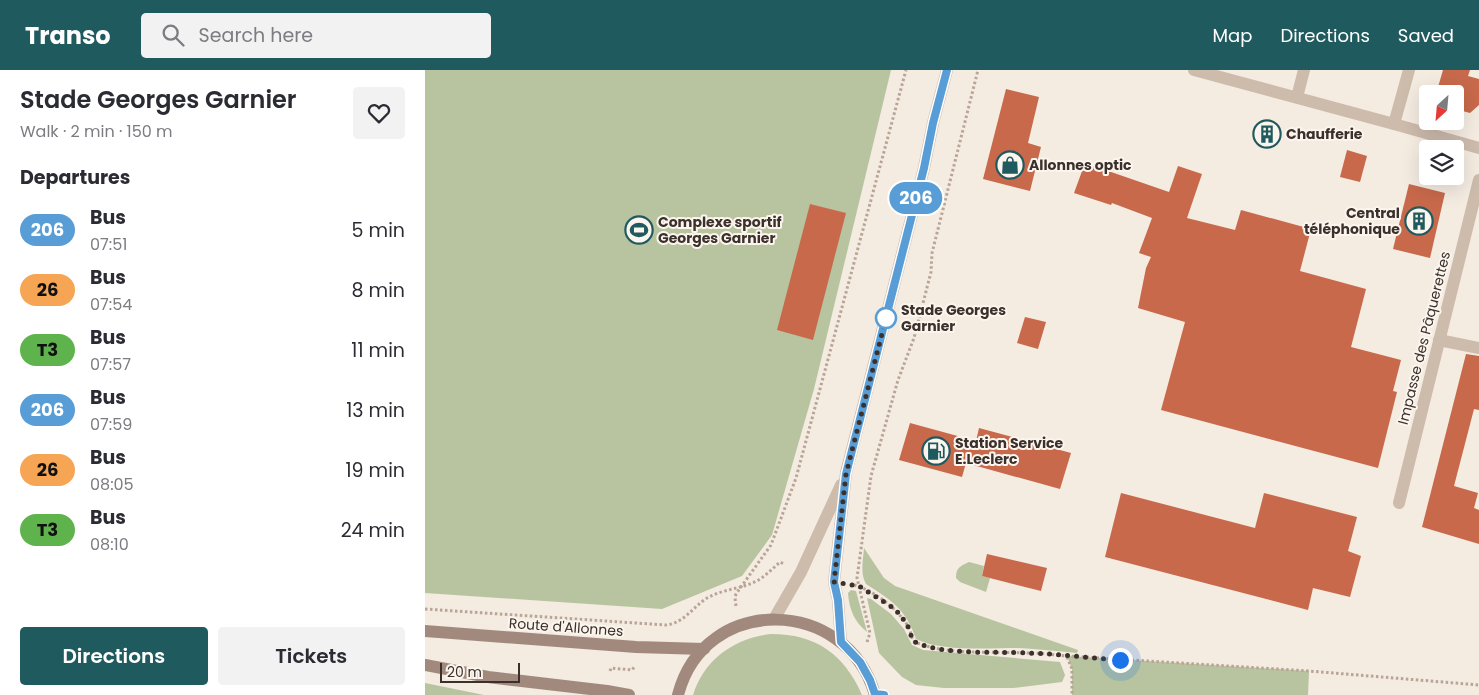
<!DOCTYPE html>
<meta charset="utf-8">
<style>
:root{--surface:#fff;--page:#f2f2f3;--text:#2b2b33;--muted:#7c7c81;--accent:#1f5a5e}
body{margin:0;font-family:Poppins,sans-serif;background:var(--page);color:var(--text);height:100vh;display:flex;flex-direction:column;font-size:19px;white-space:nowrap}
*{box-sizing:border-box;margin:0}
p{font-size:16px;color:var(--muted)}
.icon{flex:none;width:28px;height:28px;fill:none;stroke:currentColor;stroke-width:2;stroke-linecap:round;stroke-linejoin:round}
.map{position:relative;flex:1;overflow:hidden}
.drawer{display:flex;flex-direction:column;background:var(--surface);width:425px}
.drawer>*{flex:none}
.badge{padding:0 10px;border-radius:16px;font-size:18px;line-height:32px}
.needle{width:32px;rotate:206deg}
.controls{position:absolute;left:994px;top:15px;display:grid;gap:10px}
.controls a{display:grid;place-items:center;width:45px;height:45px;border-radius:5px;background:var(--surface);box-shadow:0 5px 20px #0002;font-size:25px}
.scale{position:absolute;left:15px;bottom:12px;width:80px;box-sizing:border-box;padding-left:5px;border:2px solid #3b302b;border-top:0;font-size:14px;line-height:18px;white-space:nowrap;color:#3b302b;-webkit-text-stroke:4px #fbf5ee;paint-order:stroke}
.you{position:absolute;width:25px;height:25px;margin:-12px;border:4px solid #fff;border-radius:50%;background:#1a73e8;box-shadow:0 0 0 8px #1a73e833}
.map>.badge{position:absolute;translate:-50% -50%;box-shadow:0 0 0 2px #fff}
h2{padding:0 20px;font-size:19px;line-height:45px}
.round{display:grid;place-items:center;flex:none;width:52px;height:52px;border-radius:5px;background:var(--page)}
.overview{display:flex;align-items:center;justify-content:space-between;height:85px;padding:0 20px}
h1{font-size:24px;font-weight:600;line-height:38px}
.cta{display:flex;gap:10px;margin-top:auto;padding:10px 20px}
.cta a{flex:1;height:58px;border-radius:5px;background:var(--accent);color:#fff;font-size:20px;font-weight:600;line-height:58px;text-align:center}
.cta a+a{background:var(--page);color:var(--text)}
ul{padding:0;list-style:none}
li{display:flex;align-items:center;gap:15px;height:60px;padding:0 20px}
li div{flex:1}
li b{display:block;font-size:19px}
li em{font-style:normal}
li .badge{min-width:55px;font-weight:700;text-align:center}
header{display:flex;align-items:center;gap:30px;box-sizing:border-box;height:70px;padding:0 25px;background:var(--accent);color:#fff}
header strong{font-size:24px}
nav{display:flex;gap:28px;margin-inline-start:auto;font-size:18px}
.search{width:350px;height:45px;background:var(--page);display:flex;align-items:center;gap:12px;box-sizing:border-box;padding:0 18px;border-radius:5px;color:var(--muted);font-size:19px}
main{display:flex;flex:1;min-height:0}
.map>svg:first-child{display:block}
.green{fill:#b8c4a0}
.building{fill:#c8694b}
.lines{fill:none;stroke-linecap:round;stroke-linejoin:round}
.path{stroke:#b9a596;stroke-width:3;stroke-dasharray:2.5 2.5;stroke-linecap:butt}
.minor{stroke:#cdbbac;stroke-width:12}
.tertiary{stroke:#cdbbac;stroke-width:12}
.secondary{stroke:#a18a7d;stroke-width:12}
.line-casing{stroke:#fff;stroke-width:11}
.line{stroke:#589dd6;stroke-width:8}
.walk{stroke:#3b302b;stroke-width:5;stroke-dasharray:0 9}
.stop-dot{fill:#fff;stroke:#589dd6;stroke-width:2.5}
.labels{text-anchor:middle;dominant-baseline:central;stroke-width:4;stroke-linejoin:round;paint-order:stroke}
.poi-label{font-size:14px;font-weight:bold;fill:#3b302b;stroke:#fbf5ee;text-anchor:start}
.stop-label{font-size:14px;font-weight:bold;fill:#3b302b;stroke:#fbf5ee;text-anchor:start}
.street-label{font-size:14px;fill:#3b302b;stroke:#fbf5ee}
</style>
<header>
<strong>Transo</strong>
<div class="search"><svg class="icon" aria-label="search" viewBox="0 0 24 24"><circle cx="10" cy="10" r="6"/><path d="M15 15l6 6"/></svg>Search here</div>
<nav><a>Map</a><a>Directions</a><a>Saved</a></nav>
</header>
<main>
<section class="drawer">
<div class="overview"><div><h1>Stade Georges Garnier</h1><p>Walk · 2 min · 150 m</p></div><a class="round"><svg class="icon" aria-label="heart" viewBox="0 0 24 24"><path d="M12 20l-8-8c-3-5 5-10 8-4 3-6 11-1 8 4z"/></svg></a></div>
<h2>Departures</h2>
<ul>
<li><span class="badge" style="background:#589dd6;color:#fff">206</span><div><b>Bus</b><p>07:51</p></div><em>5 min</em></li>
<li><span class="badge" style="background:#f6a554;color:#111">26</span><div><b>Bus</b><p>07:54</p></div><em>8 min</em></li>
<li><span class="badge" style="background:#5fb34c;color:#111">T3</span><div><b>Bus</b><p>07:57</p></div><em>11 min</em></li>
<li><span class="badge" style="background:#589dd6;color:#fff">206</span><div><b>Bus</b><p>07:59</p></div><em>13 min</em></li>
<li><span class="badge" style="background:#f6a554;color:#111">26</span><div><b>Bus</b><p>08:05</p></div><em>19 min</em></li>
<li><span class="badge" style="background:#5fb34c;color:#111">T3</span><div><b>Bus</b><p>08:10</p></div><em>24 min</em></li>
</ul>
<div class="cta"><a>Directions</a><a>Tickets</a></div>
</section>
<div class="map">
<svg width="1054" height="625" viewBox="0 0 1054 625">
<rect width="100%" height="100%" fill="#f4ebe1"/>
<!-- green -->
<g class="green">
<path d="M0 0H466L389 319 347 465 317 506 237 539 0 523Z"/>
<path d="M439 478 459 508 470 516 653 580 652 583C633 581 613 579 594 578 564 578 517 582 491 569 481 539 466 530 441 514 435 503 438 491 439 478Z"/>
<path d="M544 492 559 496 557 506 565 508 561 522 535 512 531 508C531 498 535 496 544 492Z"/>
<path d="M426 520 431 521 442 562C429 552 424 538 423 523Z"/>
<path d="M442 528 446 529 466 544 479 559 487 575 498 580 635 592 640 605 637 612 588 618H519L491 615 477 607 454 583Z"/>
<path d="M346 564C391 564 419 584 437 625H268C279 589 310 568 346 564Z"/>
<path d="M642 586 884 601 883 625H647V599Z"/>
<path d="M0 613 59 625H0Z"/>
</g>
<!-- building -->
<g class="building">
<path d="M1018 0H1045L1043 6 1054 9V35L1045 43 1030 39V24H1011Z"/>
<path d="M581 19 614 27 603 73 616 77 605 121 558 109Z"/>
<path d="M922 80 942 86 935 112 915 107Z"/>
<path d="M660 93 744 122 753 96 777 104 762 148 810 160 816 140 886 159 875 201 941 219 926 277 976 290 968 321 972 322 953 398 736 340 760 252 713 238 721 198 726 187 714 183 727 148 687 133 686 135 649 123Z"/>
<path d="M984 114 1020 123 1005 188 968 179Z"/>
<path d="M385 134 421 143 388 270 352 260Z"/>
<path d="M600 247 621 252 613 279 592 273Z"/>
<path d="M1041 284 1054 286V340L1049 339 1029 416 1053 423 1049 438 1054 440V474L997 457Z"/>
<path d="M485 353 551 371 554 358 646 383 635 419 541 393 537 407 474 390Z"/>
<path d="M696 423 830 458 839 423 932 447 923 481 936 486 925 527 888 518 883 540 680 487Z"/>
<path d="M562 484 622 498 616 521 557 506Z"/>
</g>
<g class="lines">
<!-- path -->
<g class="path">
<path d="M429 515C449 521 469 536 481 553 485 558 486 565 488 571 519 586 569 581 603 583 616 583 629 585 642 586L884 601 1054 615"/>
<path d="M311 536 310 528 311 524 346 475 371 408 481 0"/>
<path d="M0 539 241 555C259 553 267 538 282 528 296 520 313 519 327 513 338 509 346 500 355 492L359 494"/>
<path d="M442 572 445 563 432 508 446 406 473 310 489 268 506 202 507 183 553 0"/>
<path d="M642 587 647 599V625"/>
<path d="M185 601 186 598 207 600 210 596"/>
</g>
<!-- minor -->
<g class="minor">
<path d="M769 0 969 54 1054 78"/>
<path d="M872 27 879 0"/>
<path d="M969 54 984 0"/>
<path d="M1014 270 1054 278"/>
<path d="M974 433 1054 110"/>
</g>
<!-- tertiary -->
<g class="tertiary">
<path d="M349 549 376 502 416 415"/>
<path d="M416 572 413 530 409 512 421 403 499 98 508 53 522 0"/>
</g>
<!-- secondary -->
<g class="secondary">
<path d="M0 561 211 577 279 579"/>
<path d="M0 595 63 607 182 621 204 625"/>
<path d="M253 625C279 523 422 526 450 625"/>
</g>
</g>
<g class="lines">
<!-- line casing -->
<g class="line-casing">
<path id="line" d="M459 625 450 624 445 610 435 592 416 572 413 530 409 512 421 404 499 98 508 53 522 0"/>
</g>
<!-- line -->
<use href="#line" class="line"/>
<!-- walk -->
<path class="walk" d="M461 248 421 404 409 512 434 516 470 539 482 554 488 571C518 586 569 581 603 583 634 584 665 588 695 590"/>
</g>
<!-- icons -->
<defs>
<g id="building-ring" transform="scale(1.4375)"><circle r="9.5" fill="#fbf5ee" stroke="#1f5a5e" stroke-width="1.5"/><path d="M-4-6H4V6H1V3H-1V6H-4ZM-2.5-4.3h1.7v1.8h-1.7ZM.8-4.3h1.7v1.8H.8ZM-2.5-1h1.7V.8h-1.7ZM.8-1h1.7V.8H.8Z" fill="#1f5a5e"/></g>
<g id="shop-ring" transform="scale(1.4375)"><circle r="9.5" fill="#fbf5ee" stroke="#1f5a5e" stroke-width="1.5"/><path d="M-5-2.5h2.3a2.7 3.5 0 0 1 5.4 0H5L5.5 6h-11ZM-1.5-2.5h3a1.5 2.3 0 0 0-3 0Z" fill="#1f5a5e"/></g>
<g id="stadium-ring" transform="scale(1.4375)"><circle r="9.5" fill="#fbf5ee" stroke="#1f5a5e" stroke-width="1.5"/><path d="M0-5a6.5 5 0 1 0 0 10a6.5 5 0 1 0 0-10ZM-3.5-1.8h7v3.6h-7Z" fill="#1f5a5e"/></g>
<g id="fuel-ring" transform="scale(1.4375)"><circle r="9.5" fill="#fbf5ee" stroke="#1f5a5e" stroke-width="1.5"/><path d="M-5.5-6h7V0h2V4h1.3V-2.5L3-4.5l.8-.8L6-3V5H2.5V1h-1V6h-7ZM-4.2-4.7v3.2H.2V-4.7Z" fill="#1f5a5e"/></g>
</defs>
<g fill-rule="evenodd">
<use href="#building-ring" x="842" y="64"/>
<use href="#shop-ring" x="585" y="95"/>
<use href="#building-ring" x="994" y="151"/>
<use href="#stadium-ring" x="214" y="160"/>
<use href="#fuel-ring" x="511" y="381"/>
</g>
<!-- markers -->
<circle class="stop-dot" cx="461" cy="248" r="10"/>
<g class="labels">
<!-- poi labels -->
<g class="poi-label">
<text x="861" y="64">Chaufferie</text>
<text x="604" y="95">Allonnes optic</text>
<text x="975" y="143" text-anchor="end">Central<tspan x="975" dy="16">téléphonique</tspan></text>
<text x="233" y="152">Complexe sportif<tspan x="233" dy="16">Georges Garnier</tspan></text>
<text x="530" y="373">Station Service<tspan x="530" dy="16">E.Leclerc</tspan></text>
</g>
<!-- stop labels -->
<g class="stop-label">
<text x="476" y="240">Stade Georges<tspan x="476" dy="16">Garnier</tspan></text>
</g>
<!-- street labels -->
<g class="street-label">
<text transform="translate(999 268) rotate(-76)">Impasse des Pâquerettes</text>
<text transform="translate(141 557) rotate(4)">Route d'Allonnes</text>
</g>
</g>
</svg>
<div class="controls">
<a><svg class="needle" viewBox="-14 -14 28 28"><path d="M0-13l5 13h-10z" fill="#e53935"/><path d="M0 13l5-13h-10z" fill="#7c7c81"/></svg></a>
<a><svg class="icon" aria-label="layers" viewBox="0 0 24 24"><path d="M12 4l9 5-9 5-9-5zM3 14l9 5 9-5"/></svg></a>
</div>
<div class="scale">20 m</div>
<div class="you" style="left:695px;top:590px"></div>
<b class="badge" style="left:491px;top:128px;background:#589dd6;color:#fff">206</b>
</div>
</main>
